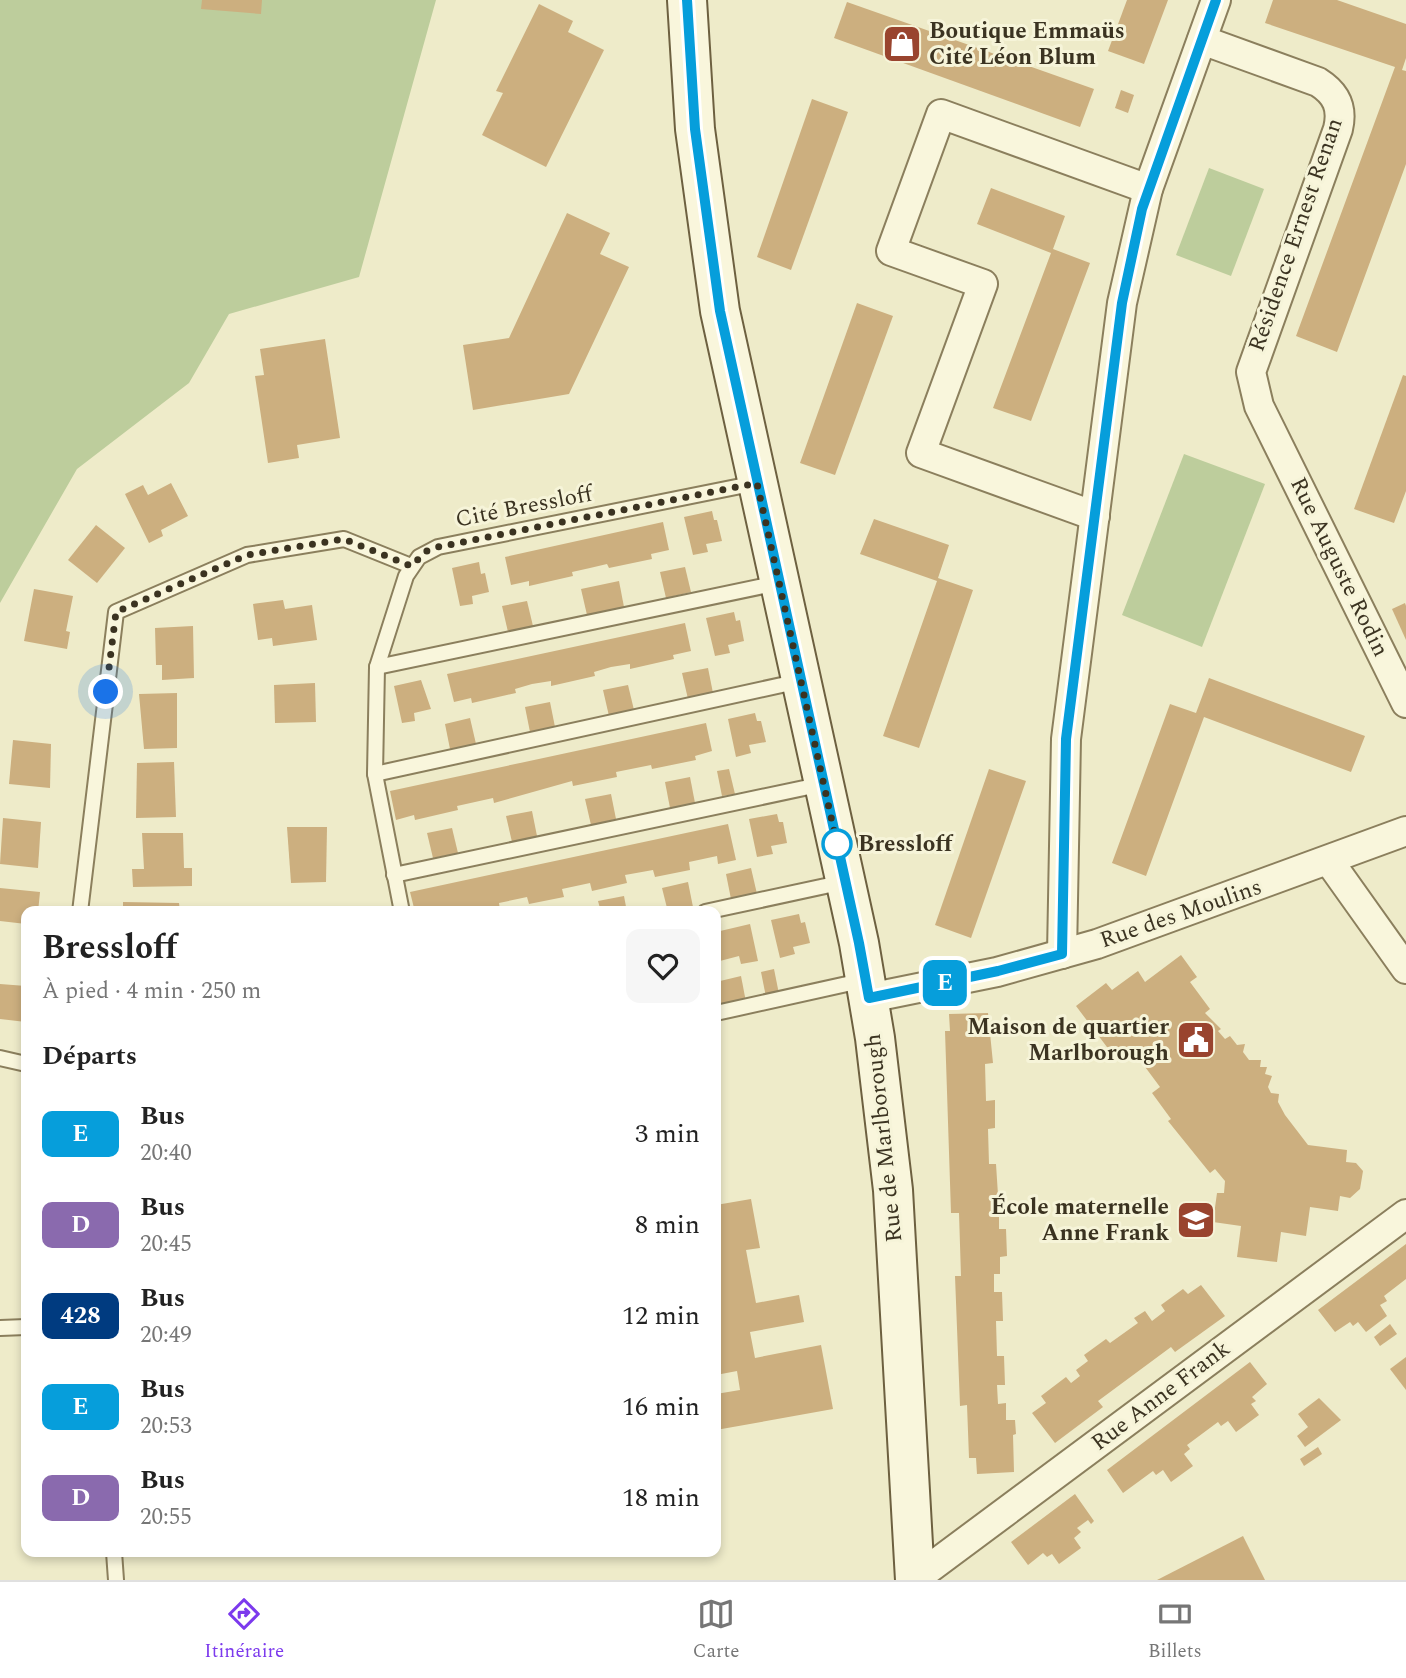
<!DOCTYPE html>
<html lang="fr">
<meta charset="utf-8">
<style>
:root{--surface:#fff;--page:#f6f6f6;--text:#222;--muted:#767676;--line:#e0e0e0;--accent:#7c3aed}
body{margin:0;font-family:Spectral,serif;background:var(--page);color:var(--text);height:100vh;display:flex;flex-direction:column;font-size:26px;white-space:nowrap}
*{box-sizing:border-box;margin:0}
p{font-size:23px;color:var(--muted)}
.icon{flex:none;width:38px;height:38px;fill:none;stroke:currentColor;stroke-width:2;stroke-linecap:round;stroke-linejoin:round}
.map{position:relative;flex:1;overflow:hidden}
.details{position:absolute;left:21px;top:906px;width:700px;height:651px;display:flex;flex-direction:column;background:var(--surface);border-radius:14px;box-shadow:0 4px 10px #0003}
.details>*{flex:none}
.badge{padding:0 14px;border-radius:10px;font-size:24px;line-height:46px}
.you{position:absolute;width:35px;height:35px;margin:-18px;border:5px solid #fff;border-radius:50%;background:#1a73e8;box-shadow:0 0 0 10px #1a73e833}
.map>.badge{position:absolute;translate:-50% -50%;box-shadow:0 0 0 4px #fff}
h2{padding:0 21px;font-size:26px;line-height:63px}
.round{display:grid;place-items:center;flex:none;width:74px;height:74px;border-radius:14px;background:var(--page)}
.head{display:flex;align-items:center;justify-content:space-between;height:119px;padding:0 21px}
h1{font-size:33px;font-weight:700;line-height:52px}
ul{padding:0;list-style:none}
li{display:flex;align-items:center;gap:21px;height:91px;padding:0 21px}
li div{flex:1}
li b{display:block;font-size:26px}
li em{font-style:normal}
li .badge{min-width:77px;font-weight:700;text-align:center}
.menu{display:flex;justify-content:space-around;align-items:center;height:98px;border-top:2px solid var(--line);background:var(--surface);font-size:19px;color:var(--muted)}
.menu a{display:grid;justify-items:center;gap:4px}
.menu .selected{color:var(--accent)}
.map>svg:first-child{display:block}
.green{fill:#bdcd9c}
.building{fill:#ccaf7f}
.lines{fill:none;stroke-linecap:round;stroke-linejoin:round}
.service-casing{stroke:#8b7f5d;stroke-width:18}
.minor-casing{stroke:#8b7f5d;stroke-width:32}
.secondary-casing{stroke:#6d6040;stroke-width:42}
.service{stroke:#f9f6dc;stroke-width:14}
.minor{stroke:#f9f6dc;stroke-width:28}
.secondary{stroke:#f9f6dc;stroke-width:38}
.line-casing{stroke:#fff;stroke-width:16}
.line{stroke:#069edb;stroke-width:10}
.walk{stroke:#3b3321;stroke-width:7;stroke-dasharray:0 12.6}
.stop-dot{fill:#fff;stroke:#069edb;stroke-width:3.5}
.labels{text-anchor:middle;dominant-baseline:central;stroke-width:6;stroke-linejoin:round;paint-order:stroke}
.poi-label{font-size:23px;font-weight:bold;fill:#3b3321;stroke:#f6f4d9;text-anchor:end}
.street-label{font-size:23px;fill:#3b3321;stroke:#f6f4d9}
.stop-label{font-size:23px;font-weight:bold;fill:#3b3321;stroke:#f6f4d9;text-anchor:start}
</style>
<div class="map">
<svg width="1406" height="1580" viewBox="0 0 1406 1580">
<rect width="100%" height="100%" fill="#eeebc9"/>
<!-- green -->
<g class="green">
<path d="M0 0H436L359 277 229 314 189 383 77 469 0 603Z"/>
<path d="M1209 168 1264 189 1231 276 1176 255Z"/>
<path d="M1184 454 1265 484 1202 647 1122 615Z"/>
</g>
<!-- building -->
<g class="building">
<path d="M202 0H262L261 14 201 9Z"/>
<path d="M1127 0H1168L1144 64 1108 51Z"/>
<path d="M1273 0H1337L1406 24V58L1402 70 1406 71V164L1337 352 1296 336 1395 67 1265 23Z"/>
<path d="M847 2 1094 89 1080 127 834 38Z"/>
<path d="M539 4 573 21 568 32 604 50 546 167 482 135 503 93 496 91Z"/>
<path d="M1121 90 1134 95 1128 113 1115 108Z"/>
<path d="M812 99 848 112 791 270 757 257Z"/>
<path d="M991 188 1065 216 1053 249 1090 263 1031 421 993 408 1051 253 977 224Z"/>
<path d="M567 213 610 233 600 254 629 267 569 394 473 410 463 345 509 338Z"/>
<path d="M857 303 893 316 835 475 800 463Z"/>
<path d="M325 339 340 438 297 445 299 458 268 463 255 376 264 375 260 349Z"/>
<path d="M1403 375 1406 376V491L1394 523 1354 509Z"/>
<path d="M171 483 188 516 161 530 163 536 149 543 125 494 143 485 148 495Z"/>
<path d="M712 511 714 520H717L722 541 706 544 708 552 693 555 684 517Z"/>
<path d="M874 519 949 545 938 578 973 590 919 748 883 736 937 581 860 554Z"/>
<path d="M663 522 669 550 651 554 652 559 609 568 607 564 590 568 572 572 573 576 529 586V581L511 585 505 557Z"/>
<path d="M96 525 125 548 97 583 68 560Z"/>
<path d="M479 562 481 574 485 573 489 592 472 596 473 604 460 606 452 568Z"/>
<path d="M685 567 691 592 666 598 660 572Z"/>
<path d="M619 581 624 607 587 615 581 589Z"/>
<path d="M34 589 73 596 66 631 70 632 67 649 24 641Z"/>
<path d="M283 600 285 609 312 605 317 640 273 646 272 638 258 640 253 604Z"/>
<path d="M527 601 533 626 508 632 502 606Z"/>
<path d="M1405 603 1406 606V640L1392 609Z"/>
<path d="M734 612 736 621 740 620 744 641 728 645 730 653 715 656 706 618Z"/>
<path d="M685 623 691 651 673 655 674 659 630 669V664L611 667 594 672 595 676 551 686V681L532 684 515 689 516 693 472 703 471 698 454 702 447 674Z"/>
<path d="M193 626 194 678 162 680V665H156L155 628Z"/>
<path d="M708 668 713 693 688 699 682 673Z"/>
<path d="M1209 678 1365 736 1351 772 1204 717 1146 876 1112 863 1170 704 1196 713Z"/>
<path d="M421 680 431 709 414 713 415 721 402 723 394 686Z"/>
<path d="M315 683 316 722 275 723 274 685Z"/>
<path d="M628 685 634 710 609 716 603 690Z"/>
<path d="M177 693V748L144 749 139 694Z"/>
<path d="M550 702 555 727 530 732 525 707Z"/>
<path d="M755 713 757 721H761L766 742 749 745 751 753 736 757 728 719Z"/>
<path d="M470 718 476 744 450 749 445 724Z"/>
<path d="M706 723 712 751 695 756 696 760 652 769 651 765 616 772 617 777 573 786 572 781 494 803 493 798 457 806 458 810 415 820 414 815 396 820 390 791Z"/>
<path d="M13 740 51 744 50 788 9 784Z"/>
<path d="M174 762 176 817 136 818 137 763Z"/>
<path d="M729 769 735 794 722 796 717 771Z"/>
<path d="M989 769 1026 781 971 938 935 925Z"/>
<path d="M690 777 695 803 670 808 665 782Z"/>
<path d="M611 794 616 819 591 825 585 799Z"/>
<path d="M532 811 537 836 512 842 506 816Z"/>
<path d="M777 814 779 822H783L787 843 771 846 773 854 757 857 749 819Z"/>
<path d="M3 818 41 822 38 868 0 864Z"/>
<path d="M728 824 736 860 718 864 717 856 689 862 690 870 655 877 653 870 625 875 627 883 592 891 590 883 562 889 564 897 529 904 527 897 499 903 500 910 494 912H415L410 892Z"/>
<path d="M287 827H327L326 882 291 883Z"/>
<path d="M452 828 458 853 433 858 427 833Z"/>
<path d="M142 833H183L184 868H192V886L133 887 132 869H144Z"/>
<path d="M751 868 757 894 731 899 726 874Z"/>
<path d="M688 882 693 907 668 912 662 888Z"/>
<path d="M0 888 40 892 38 912H26V924L0 921Z"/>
<path d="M624 896 627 912H601L598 901Z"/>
<path d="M123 902 179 903 180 912H123Z"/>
<path d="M303 906H340L341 912H303Z"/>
<path d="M799 914 801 923 805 922 810 943 793 947 795 954 780 958 771 920Z"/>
<path d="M750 924 758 961 741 964 739 956 716 962V932Z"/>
<path d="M1181 955 1197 977 1190 982 1210 1009 1205 1013 1221 1029 1218 1031 1225 1039 1230 1036 1237 1045 1245 1044 1243 1052 1249 1060H1261L1260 1067H1267L1265 1074 1272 1076 1268 1087 1271 1093 1279 1094 1278 1102 1285 1115 1308 1145 1347 1150 1346 1162 1356 1163 1363 1171 1360 1189 1350 1198 1340 1196 1338 1211 1310 1207 1306 1236 1281 1232 1277 1262 1237 1257 1241 1226 1213 1222 1217 1193H1224L1225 1181 1215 1169 1210 1173 1168 1121 1171 1119 1152 1093 1160 1087 1131 1048 1116 1059 1076 1006 1106 983 1112 990 1138 971 1145 982Z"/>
<path d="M774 969 779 994 766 997 761 972Z"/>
<path d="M741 976 746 1002 716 1009V982Z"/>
<path d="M0 984 26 986V1022L0 1019Z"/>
<path d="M988 1013 993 1063 985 1064 986 1101 995 1100V1128L988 1129 989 1164H996L998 1195 991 1196V1212L999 1211V1229H1006L1007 1256 1000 1257V1274H994V1292H1002L1003 1321H996L997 1356H1004L1005 1385H997L998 1404 1006 1403V1420H1015L1016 1434 1013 1435 1014 1472 977 1474 976 1458H969L967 1405 960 1406 955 1276H961L959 1213H951L945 1031H950L949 1014Z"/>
<path d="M751 1199 760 1248 746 1250 756 1303 799 1295 804 1322 750 1332 755 1358 821 1345 833 1409 716 1430V1394L740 1390 737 1371 716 1375V1205Z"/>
<path d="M1406 1244V1279L1384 1296 1387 1301 1380 1305 1387 1316 1366 1332 1358 1322 1353 1326 1350 1322 1335 1332 1318 1310Z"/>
<path d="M1201 1285 1225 1316 1175 1352 1171 1347 1098 1401 1103 1407 1055 1443 1032 1413 1046 1403 1041 1396 1066 1377 1071 1383 1080 1376 1076 1370 1088 1361 1084 1355 1106 1339 1110 1343 1138 1323 1134 1318 1145 1311 1152 1321 1165 1311 1161 1305 1183 1289 1188 1294Z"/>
<path d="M1390 1324 1397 1334 1380 1346 1374 1337Z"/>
<path d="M1406 1357V1390L1390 1369Z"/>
<path d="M1250 1362 1267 1384 1252 1397 1256 1401 1251 1404 1259 1415 1236 1432 1228 1421 1221 1426 1218 1422 1187 1445 1190 1449 1184 1454 1193 1466 1171 1482 1163 1470 1156 1475 1153 1471 1123 1493 1107 1470Z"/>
<path d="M1319 1398 1341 1420 1305 1447 1297 1436 1308 1427 1298 1414Z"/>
<path d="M1318 1447 1322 1454 1304 1466 1300 1459Z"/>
<path d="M1075 1494 1094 1521 1091 1524 1088 1520 1077 1528 1081 1532 1074 1538 1081 1548 1059 1564 1052 1554 1047 1557 1043 1553 1028 1565 1011 1542Z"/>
<path d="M1243 1536 1265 1580H1157Z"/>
</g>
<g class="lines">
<!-- service casing -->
<g class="service-casing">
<g id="service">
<path d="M377 667 778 583"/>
<path d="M375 774 800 681"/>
<path d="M394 875 823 784"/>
<path d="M80 912 116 612 247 555 344 539 411 566"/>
<path d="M402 912 375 774 377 667 406 576 419 557 438 547 756 483"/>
<path d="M705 912 844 882"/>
<path d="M716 1013 865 980"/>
<path d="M0 1058 26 1064"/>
<path d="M0 1328 26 1327"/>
<path d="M114 1552 116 1580"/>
</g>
</g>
<!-- minor casing -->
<g class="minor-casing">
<g id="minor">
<path d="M1202 40 1318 82C1337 94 1343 108 1338 129L1251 372 1259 406 1406 703"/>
<path d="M1095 516 921 453 983 284 891 251 941 114 1148 189"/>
<path d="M1329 861 1406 969"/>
<path d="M1062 954 1066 739 1122 303 1148 189 1216 0"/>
<path d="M869 998 997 972 1097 944 1406 831"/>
<path d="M915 1579 1406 1214"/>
</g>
</g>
<!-- secondary casing -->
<g class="secondary-casing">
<path id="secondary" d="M687 0 695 129 720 311 859 943 875 1038 893 1190 915 1580"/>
</g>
<!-- service -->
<use href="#service" class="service"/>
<!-- minor -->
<use href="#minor" class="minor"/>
<!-- secondary -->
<use href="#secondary" class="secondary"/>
</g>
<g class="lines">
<!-- line casing -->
<g class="line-casing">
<path id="line" d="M687 0 695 129 720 311 859 943 869 998 998 971 1062 954 1066 739 1122 303 1142 209 1216 0"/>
</g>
<!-- line -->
<use href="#line" class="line"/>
<!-- walk -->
<path class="walk" d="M106 692 116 612 247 555 344 539 411 566 427 551 438 547 757 483 837 844"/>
</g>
<!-- icons -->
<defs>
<g id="shop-square" transform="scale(2.0125)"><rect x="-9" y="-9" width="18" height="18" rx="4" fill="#99442e" stroke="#f6f4d9"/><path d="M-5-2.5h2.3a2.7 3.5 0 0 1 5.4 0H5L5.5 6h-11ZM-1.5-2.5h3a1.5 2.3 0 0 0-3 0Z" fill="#fff"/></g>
<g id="civic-square" transform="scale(2.0125)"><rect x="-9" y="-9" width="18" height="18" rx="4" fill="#99442e" stroke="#f6f4d9"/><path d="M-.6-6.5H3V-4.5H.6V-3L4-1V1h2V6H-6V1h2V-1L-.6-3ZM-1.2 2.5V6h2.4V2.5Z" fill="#fff"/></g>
<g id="school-square" transform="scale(2.0125)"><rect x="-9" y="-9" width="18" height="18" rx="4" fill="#99442e" stroke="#f6f4d9"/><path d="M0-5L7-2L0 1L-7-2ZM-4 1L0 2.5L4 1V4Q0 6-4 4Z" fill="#fff"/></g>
</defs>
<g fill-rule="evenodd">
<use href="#shop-square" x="902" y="44"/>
<use href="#civic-square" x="1196" y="1040"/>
<use href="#school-square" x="1196" y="1220"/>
</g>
<!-- markers -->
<circle class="stop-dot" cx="837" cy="844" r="14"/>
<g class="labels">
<!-- poi labels -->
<g class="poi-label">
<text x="929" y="31" text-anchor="start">Boutique Emmaüs<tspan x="929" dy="26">Cité Léon Blum</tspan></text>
<text x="1169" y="1027">Maison de quartier<tspan x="1169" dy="26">Marlborough</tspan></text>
<text x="1169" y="1207">École maternelle<tspan x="1169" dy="26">Anne Frank</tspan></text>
</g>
<!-- street labels -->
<g class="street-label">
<text transform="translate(1296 235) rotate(-71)">Résidence Ernest Renan</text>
<text transform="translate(524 507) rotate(-11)">Cité Bressloff</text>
<text transform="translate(1339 567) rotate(64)">Rue Auguste Rodin</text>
<text transform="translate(1181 914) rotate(-19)">Rue des Moulins</text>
<text transform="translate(884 1138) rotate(-96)">Rue de Marlborough</text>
<text transform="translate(1161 1396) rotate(-37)">Rue Anne Frank</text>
</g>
<!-- stop labels -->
<g class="stop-label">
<text x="858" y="844">Bressloff</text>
</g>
</g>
</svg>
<div class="you" style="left:106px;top:692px"></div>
<b class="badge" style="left:945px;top:983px;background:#069edb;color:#fff">E</b>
<section class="details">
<div class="head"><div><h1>Bressloff</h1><p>À pied · 4 min · 250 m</p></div><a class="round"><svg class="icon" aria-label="heart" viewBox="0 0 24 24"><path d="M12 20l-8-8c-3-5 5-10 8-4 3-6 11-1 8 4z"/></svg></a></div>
<h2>Départs</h2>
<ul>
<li><span class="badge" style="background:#069edb;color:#fff">E</span><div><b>Bus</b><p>20:40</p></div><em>3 min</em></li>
<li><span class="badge" style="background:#8a6aae;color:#fff">D</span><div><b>Bus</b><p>20:45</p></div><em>8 min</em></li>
<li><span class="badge" style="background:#003b80;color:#fff">428</span><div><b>Bus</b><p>20:49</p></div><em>12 min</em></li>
<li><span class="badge" style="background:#069edb;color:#fff">E</span><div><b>Bus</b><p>20:53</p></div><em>16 min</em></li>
<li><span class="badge" style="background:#8a6aae;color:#fff">D</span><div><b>Bus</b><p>20:55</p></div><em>18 min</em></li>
</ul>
</section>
</div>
<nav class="menu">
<a class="selected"><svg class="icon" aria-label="directions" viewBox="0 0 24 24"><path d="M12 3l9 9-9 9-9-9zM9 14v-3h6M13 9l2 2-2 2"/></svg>Itinéraire</a>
<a><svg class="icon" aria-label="map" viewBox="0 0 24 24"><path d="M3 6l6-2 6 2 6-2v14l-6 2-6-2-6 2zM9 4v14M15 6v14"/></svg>Carte</a>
<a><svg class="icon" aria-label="tickets" viewBox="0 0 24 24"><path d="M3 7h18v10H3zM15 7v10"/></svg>Billets</a>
</nav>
